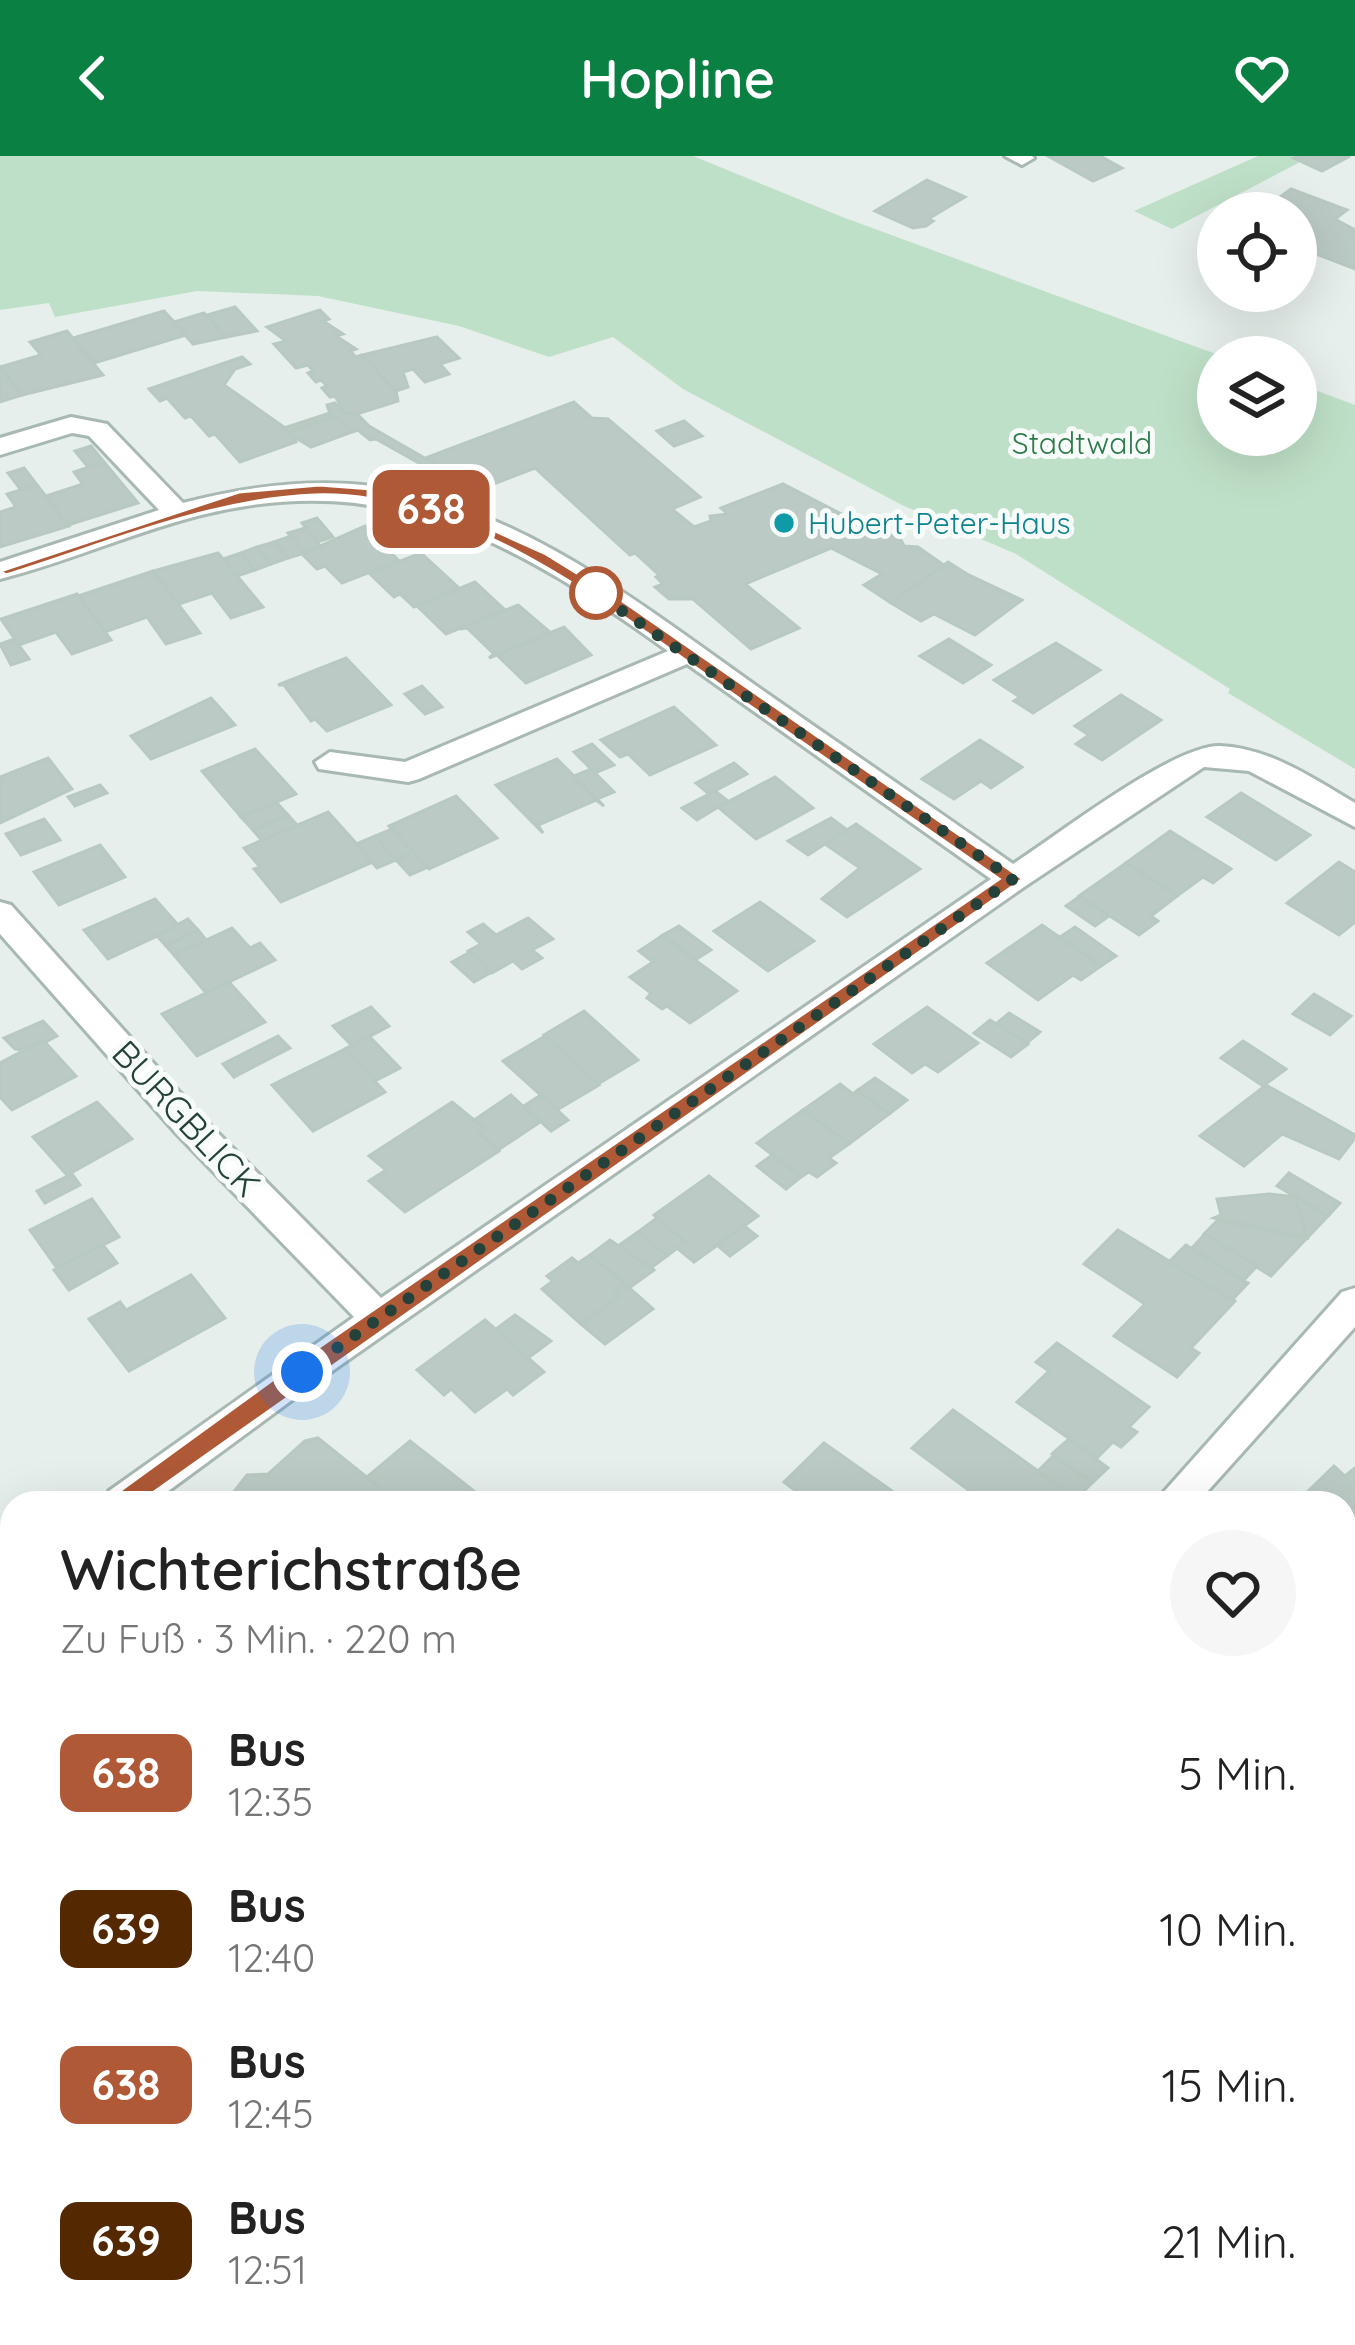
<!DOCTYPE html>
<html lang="de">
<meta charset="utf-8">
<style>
:root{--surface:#fff;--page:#f6f6f6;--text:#222;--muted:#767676;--accent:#0b8043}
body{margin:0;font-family:Quicksand,sans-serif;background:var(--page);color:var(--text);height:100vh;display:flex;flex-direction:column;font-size:45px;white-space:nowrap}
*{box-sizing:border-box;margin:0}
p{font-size:39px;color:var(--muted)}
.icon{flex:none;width:66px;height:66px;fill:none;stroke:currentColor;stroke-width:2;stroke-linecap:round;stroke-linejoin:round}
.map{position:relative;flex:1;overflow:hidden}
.panel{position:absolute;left:0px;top:1335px;width:1356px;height:855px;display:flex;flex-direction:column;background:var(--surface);border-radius:36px 36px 0 0;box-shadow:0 12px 48px #0002}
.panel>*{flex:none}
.badge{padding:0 24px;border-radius:18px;font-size:42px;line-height:78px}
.controls{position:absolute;left:1197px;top:36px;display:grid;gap:24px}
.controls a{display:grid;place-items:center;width:120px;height:120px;border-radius:50%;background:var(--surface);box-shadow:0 12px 48px #0002;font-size:60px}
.you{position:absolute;width:60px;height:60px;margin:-30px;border:9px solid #fff;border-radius:50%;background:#1a73e8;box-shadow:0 0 0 18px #1a73e833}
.map>.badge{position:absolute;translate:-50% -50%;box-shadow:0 0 0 6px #fff}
.round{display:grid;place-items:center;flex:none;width:126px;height:126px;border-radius:63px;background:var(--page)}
.headline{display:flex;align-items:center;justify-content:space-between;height:204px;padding:0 60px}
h1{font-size:57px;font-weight:600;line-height:90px}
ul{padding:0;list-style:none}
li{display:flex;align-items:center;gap:36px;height:156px;padding:0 60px}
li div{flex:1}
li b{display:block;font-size:45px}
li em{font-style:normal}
li .badge{min-width:132px;font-weight:700;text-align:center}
header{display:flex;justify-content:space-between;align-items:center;height:156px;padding:0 60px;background:var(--accent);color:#fff;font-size:54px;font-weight:600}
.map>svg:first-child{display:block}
.built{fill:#d4dfda}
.green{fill:#bfe0c8}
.building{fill:#bbcac4;stroke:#b8c9c2;stroke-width:3}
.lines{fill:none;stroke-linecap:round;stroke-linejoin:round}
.minor-casing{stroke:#a8b8b2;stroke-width:6}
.minor{fill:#fff;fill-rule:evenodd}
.line{fill:#af5936;stroke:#fff;stroke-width:3}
.walk{stroke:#24423a;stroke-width:12;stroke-dasharray:0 21.6}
.culture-dot{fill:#0f9aa8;stroke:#f7fbf9;stroke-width:4.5}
.stop-dot{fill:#fff;stroke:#af5936;stroke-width:6}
.labels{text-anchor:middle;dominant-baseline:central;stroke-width:10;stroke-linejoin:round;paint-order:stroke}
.far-park-label{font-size:30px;fill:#2d7a4b;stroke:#f7fbf9}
.far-culture-label{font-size:30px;fill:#0d838f;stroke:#f7fbf9;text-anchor:start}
.street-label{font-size:36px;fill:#24423a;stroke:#f7fbf9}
</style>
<header><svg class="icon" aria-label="back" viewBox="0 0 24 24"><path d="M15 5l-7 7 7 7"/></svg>Hopline<svg class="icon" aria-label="heart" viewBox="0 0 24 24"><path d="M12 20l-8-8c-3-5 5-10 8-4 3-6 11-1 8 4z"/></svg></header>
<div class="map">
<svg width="1355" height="2189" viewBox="0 0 1355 2189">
<rect width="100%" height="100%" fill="#e6efeb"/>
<!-- built -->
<path class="built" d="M1344 2150 1355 2151V2189H1072L1087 2178H1344Z"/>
<!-- green -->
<g class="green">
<path d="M0 0H693L845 62 1224 201H1218V279H1296V227L1355 249V613L1228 537 1230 533 1016 398 902 349 683 233 613 181 549 201 459 170 318 140 197 135 55 161 49 147 0 154Z"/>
<path d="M1258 0H1292L1302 5 1172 73 1134 55Z"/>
</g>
<!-- building -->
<g class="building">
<path d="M1048 0H1100L1122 12 1093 25Z"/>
<path d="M1299 0H1346L1348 1 1322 15 1294 2Z"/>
<path d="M927 24 965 41 928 63 933 65 926 70 913 72 875 55Z"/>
<path d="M1291 33 1347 54 1335 63 1355 74V113L1311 96 1315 94 1306 90 1311 86 1305 84 1311 79 1296 73V57H1258Z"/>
<path d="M235 151 257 175 226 181 207 159Z"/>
<path d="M320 154 329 163 323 165 343 178 336 180 356 193 350 195 356 201 362 199 396 235 398 245 354 259 345 257 335 240 330 241 322 232 327 230 321 224 316 226 308 217 313 215 308 209 296 212 274 188 286 185 267 171Z"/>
<path d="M164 155 186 179 94 207 73 182Z"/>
<path d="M204 157 226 181 193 188 174 166Z"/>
<path d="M67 175 103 219 22 239 0 211 41 199 30 186Z"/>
<path d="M437 181 459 202 440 208 449 218 425 226 413 213 403 216 408 231 396 235 362 199Z"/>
<path d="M242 201 250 208 235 213 224 229 291 276 296 286 240 306 215 278 209 280 191 260 185 262 167 242 160 245 149 233Z"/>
<path d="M0 211 22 239 0 246Z"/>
<path d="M574 246 592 262 608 263 700 341 672 353 694 371 711 365 710 360 728 358 721 352 783 328 855 365 863 363 874 374 900 382 904 390 918 391 945 410 891 447 864 429 882 418 831 392 745 428 799 472 751 493 693 443H669L655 431 663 428 656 421 659 419 635 397 630 399 535 312 481 333 466 319 446 318 428 301Z"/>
<path d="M335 247 345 257 357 258 369 270 459 322 441 328 417 306 376 283 370 284 358 274 352 276 335 260 290 276 284 272 330 257 327 249Z"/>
<path d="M335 260 352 276 311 291 288 277Z"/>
<path d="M684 265 702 280 674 290 657 275Z"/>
<path d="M91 290 104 306 88 311 75 295Z"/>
<path d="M104 306 138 347 68 369 46 340 83 328 74 316Z"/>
<path d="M24 312 37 329 21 334 8 317Z"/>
<path d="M37 329 69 370 0 391V356L16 351 7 338Z"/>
<path d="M317 362 333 381 317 386 302 367Z"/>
<path d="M365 370 399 405 342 427 325 410 317 413 302 398Z"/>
<path d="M305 372 317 386 321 391 304 396 288 377Z"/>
<path d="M291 380 305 397 288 402 274 386Z"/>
<path d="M274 386 288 402 271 408 257 391Z"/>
<path d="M257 391 271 408 255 414 241 397Z"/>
<path d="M218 397 263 451 231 462 212 437 179 448 153 415Z"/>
<path d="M241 397 255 414 237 420 223 403Z"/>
<path d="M421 397 459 432 414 451 400 438 394 441 369 417Z"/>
<path d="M948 406 967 418 1022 444 975 479 934 458 921 465 891 447Z"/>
<path d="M153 415 200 477 166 488 147 461 105 476 78 440Z"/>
<path d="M475 426 505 454 446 478 417 450Z"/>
<path d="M77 438 111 484 72 498 56 476 19 489 1 463Z"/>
<path d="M518 449 551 477 489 502 494 498 467 472 460 473Z"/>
<path d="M564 471 591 499 526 527 497 499Z"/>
<path d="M14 483 29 503 11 509 0 488Z"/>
<path d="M949 483 991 509 963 527 920 500Z"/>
<path d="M1056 487 1100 514 1033 557 1014 545 1020 541 994 524Z"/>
<path d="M346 502 391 549 327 575 315 563 311 565 284 529H278Z"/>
<path d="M422 530 442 551 425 558 405 538Z"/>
<path d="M1121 539 1161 564 1102 604 1076 588 1089 579 1075 570Z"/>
<path d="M211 542 235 569 151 603 131 580Z"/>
<path d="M674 551 716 589 650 619 628 598 620 601 601 584Z"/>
<path d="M980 584 1022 611 991 632 981 625 954 643 922 623Z"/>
<path d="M592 588 614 609 595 617 574 596Z"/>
<path d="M255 593 296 638 241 661 202 615Z"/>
<path d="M48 602 72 633 0 667V621Z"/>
<path d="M557 603 604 650 596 644 538 669 543 677 496 629Z"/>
<path d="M734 607 747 618 709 638 696 627Z"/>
<path d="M591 613 614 636 597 643 574 620Z"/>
<path d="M775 621 813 652 756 683 718 651Z"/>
<path d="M100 629 107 637 75 650 68 641Z"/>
<path d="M715 635 728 645 697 664 682 652Z"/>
<path d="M1241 637 1310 679 1276 704 1207 661Z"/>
<path d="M456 640 497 682 429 713 389 670Z"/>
<path d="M277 647 288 659 253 674 241 661Z"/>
<path d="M328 656 373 706 281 746 254 713 260 711 244 692Z"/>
<path d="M288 659 297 669 262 685 253 674Z"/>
<path d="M831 662 847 674 808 699 788 685Z"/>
<path d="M44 663 60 684 21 699 6 678Z"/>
<path d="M856 668 920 713 847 761 822 743 860 712 825 688Z"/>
<path d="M392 673 413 696 396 704 375 680Z"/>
<path d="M1170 675 1231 713 1213 727 1203 721 1177 740 1126 707Z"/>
<path d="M375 680 396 704 377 712 356 688Z"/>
<path d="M100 689 125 721 59 749 34 716Z"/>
<path d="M413 696 428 711 410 719 396 704Z"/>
<path d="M1339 706 1355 716V766L1339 779 1287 747Z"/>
<path d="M1126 707 1177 740 1151 760 1158 765 1139 779 1079 740Z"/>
<path d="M1080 740 1109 760 1095 770 1066 750Z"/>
<path d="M155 743 179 770 108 803 84 774Z"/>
<path d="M760 746 814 785 768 815 714 775Z"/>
<path d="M528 762 553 783 532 794 542 802 522 813 513 805 492 817 468 795 481 788 468 776 483 768 496 779Z"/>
<path d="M188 763 198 774 166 790 157 780Z"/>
<path d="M1042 769 1101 810 1081 824 1073 819 1038 844 987 807Z"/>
<path d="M679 770 711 794 695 804 663 779Z"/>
<path d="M1075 771 1116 800 1101 810 1060 781Z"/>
<path d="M232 772 250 792 260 787 275 804 206 837 174 799Z"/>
<path d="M198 774 206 784 174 799 166 790Z"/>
<path d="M663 779 695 804 737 835 690 867 667 850 662 853 647 842 651 837 630 821 653 806 639 795Z"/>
<path d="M470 796 492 816 474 826 452 806Z"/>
<path d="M229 826 265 866 197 900 162 858Z"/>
<path d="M1314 838 1351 860 1330 879 1293 858Z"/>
<path d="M371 851 389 870 352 890 333 870Z"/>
<path d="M927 851 978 887 938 916 925 908 912 917 874 888Z"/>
<path d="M584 855 638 904 598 928 544 879Z"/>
<path d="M1009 857 1040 876 1027 887 996 868Z"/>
<path d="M990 864 1027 887 1028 888 1011 901 974 877Z"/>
<path d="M43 865 57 880 45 886 23 894 15 893 4 882Z"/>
<path d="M278 880 290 892 234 921 223 908Z"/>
<path d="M369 880 400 912 375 925 345 893Z"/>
<path d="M545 880 599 929 557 954 503 905Z"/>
<path d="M43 884 76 920 12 954 0 941V907Z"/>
<path d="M1243 885 1286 913 1263 930 1221 902Z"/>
<path d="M345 893 385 936 313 975 272 929Z"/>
<path d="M875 922 907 944 889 958 858 934Z"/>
<path d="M840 928 853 938 858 934 889 958 849 988 803 954Z"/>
<path d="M1266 929 1355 979V982L1339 1003 1282 978 1244 1010 1200 980Z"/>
<path d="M511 939 540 966 498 994 479 977 485 973 474 964Z"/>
<path d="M541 939 568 964 551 975 524 950Z"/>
<path d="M97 946 132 983 67 1019 33 981Z"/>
<path d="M452 946 485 973 479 977 499 995 405 1056 369 1025 386 1014 369 1000Z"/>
<path d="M803 954 849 988 829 1002 836 1007 817 1021 809 1016 801 1021 757 987Z"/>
<path d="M772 999 801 1021 786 1033 757 1010Z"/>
<path d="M1289 1017 1340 1047 1328 1060 1277 1030Z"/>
<path d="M72 1018 80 1029 45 1047 37 1035Z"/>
<path d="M709 1020 758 1060 694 1106 677 1092 685 1086 654 1059Z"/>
<path d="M1269 1038 1295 1041 1307 1082 1214 1062 1221 1059 1217 1043Z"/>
<path d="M1295 1041 1328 1060 1307 1082Z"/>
<path d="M92 1043 119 1081 57 1112 30 1074Z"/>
<path d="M657 1062 685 1086 667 1100 638 1076Z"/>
<path d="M1218 1064 1307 1082 1271 1120 1204 1078Z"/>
<path d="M744 1070 757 1080 730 1100 717 1089Z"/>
<path d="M1118 1074 1235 1145 1191 1192 1199 1197 1177 1221 1114 1180 1145 1148 1084 1108Z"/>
<path d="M638 1076 667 1100 651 1112 618 1090Z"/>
<path d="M1205 1078 1257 1110 1243 1125 1192 1092Z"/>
<path d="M610 1084 651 1112 654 1114 629 1132 590 1099Z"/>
<path d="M103 1089 117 1107 69 1134 54 1114Z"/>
<path d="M1186 1089 1243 1125 1248 1127 1232 1144 1169 1106Z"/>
<path d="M590 1099 624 1127 615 1134 621 1139 581 1168 542 1133 553 1125 547 1120 572 1102 578 1107Z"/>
<path d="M191 1119 225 1162 129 1215 89 1163 120 1146 126 1154Z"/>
<path d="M624 1127 653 1153 605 1188 581 1168 621 1139 615 1134Z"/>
<path d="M515 1159 551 1185 528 1202 496 1173Z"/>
<path d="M485 1164 544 1216 513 1239 507 1233 475 1256 451 1233 444 1239 417 1214Z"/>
<path d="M1057 1187 1149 1251 1129 1271 1137 1276 1121 1291 1113 1286 1097 1302 1017 1246 1049 1215 1036 1206Z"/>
<path d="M953 1254 1038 1315 1066 1335 1054 1347H986L912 1292Z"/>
<path d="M318 1282 399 1347H225L247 1319 268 1318 305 1285Z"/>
<path d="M1069 1283 1108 1312 1092 1327 1052 1298Z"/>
<path d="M410 1285 479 1339 473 1347H399L367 1321Z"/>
<path d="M824 1287 909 1347H812L784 1326Z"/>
<path d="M1053 1300 1092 1327 1073 1346 1063 1338 1066 1335 1038 1315Z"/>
<path d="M1334 1310 1345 1320 1355 1312V1422L1344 1436V1347H1296Z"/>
<path d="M12 1534V1647L0 1653V1540Z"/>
<path d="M1355 1787V1948L1344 1936V1796Z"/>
<path d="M643 2178H883L875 2189H635Z"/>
</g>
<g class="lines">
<!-- minor casing -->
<g class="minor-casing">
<g id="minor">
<path d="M1005 0H1032L1034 2 1022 9Z"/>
<path d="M71 261 107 268 183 347C245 331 308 322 373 330 520 349 648 454 765 536 848 594 931 650 1013 708 1058 679 1173 589 1220 590 1270 592 1314 623 1355 647V671L1249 615 1204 611 1024 731 315 1227 152 1347H104L109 1335 354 1161 176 977 0 778V746L11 749 200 959 381 1142 991 723 687 508 419 623 408 626 319 613 315 606 330 596 405 606 668 495C518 388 391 312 201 359 133 376 68 406 0 423V406L159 354 89 280 72 277 0 299V282Z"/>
<path d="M1355 1132V1171L1197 1347H1154L1342 1136Z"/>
<path d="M0 1370 12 1374V1445L0 1449V1411L8 1408 0 1406Z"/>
<rect x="1344" y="2052" width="11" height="48"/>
</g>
</g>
<!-- minor -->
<use href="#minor" class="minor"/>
</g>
<!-- line -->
<path class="line" d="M319 329 372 333 440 350 546 398 627 448 1023 723 123 1358 110 1347 114 1339 293 1209 999 723C914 664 829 605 744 546 624 462 468 334 315 339 210 343 106 388 6 419L0 415 239 336Z"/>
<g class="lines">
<!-- walk -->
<path class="walk" d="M302 1216 1013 723 596 437"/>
</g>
<!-- markers -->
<circle class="culture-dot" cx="784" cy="367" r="12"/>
<circle class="stop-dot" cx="596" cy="437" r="24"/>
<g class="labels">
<!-- far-park labels -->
<g class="far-park-label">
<text x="1082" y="287">Stadtwald</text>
</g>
<!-- far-culture labels -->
<g class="far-culture-label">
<text x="808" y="367">Hubert-Peter-Haus</text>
</g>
<!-- street labels -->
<g class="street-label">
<text transform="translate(187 962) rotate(47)">BURGBLICK</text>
</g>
</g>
</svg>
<div class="controls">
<a><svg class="icon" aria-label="locate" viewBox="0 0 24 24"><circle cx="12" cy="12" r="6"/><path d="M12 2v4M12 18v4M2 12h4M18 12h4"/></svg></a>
<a><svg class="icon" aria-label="layers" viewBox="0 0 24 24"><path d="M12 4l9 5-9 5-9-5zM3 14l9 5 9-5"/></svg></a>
</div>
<div class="you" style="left:302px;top:1216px"></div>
<b class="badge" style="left:431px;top:353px;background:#af5936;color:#fff">638</b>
<section class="panel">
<div class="headline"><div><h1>Wichterichstraße</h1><p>Zu Fuß · 3 Min. · 220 m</p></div><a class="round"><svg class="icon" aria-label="heart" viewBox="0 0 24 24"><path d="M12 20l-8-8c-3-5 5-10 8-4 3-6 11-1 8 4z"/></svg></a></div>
<ul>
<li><span class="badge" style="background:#af5936;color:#fff">638</span><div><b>Bus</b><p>12:35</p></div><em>5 Min.</em></li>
<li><span class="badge" style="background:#542801;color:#fff">639</span><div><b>Bus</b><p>12:40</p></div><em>10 Min.</em></li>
<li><span class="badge" style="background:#af5936;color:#fff">638</span><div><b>Bus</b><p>12:45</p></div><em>15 Min.</em></li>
<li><span class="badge" style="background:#542801;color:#fff">639</span><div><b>Bus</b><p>12:51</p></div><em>21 Min.</em></li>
</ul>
</section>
</div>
